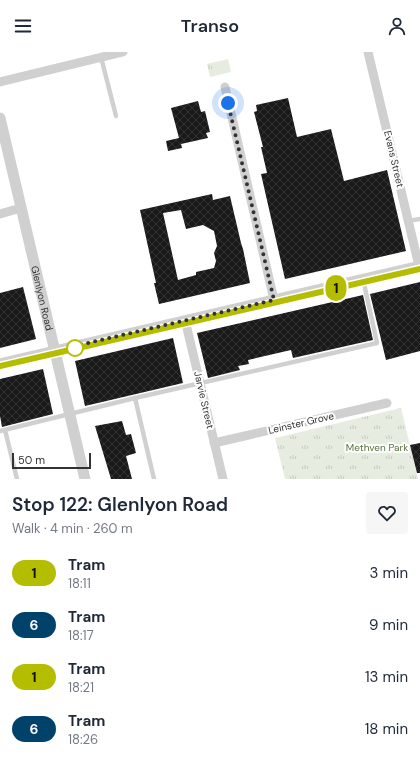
<!DOCTYPE html>
<meta charset="utf-8">
<style>
:root{--surface:#fff;--page:#f6f6f7;--text:#1f2937;--muted:#747a83}
body{margin:0;font-family:"DM Sans",sans-serif;background:var(--page);color:var(--text);height:100vh;display:flex;flex-direction:column;font-size:15px;white-space:nowrap}
*{box-sizing:border-box;margin:0}
p{font-size:13px;color:var(--muted)}
.icon{flex:none;width:22px;height:22px;fill:none;stroke:currentColor;stroke-width:2;stroke-linecap:round;stroke-linejoin:round}
.map{position:relative;height:427px;overflow:hidden}
.panel{display:flex;flex-direction:column;background:var(--surface);flex:1}
.panel>*{flex:none}
.badge{padding:0 8px;border-radius:13px;font-size:14px;line-height:26px}
.scale{position:absolute;left:12px;bottom:10px;width:79px;box-sizing:border-box;padding-left:4px;border:2px solid #333;border-top:0;font-size:11px;line-height:14px;white-space:nowrap;color:#333;-webkit-text-stroke:3px #fff;paint-order:stroke}
.you{position:absolute;width:20px;height:20px;margin:-10px;border:3px solid #fff;border-radius:50%;background:#1a73e8;box-shadow:0 0 0 6px #1a73e833}
.map>.badge{position:absolute;translate:-50% -50%;box-shadow:0 0 0 2px #fff}
.round{display:grid;place-items:center;flex:none;width:42px;height:42px;border-radius:4px;background:var(--page)}
.summary{display:flex;align-items:center;justify-content:space-between;height:68px;padding:0 12px}
h1{font-size:19px;font-weight:600;line-height:30px}
ul{padding:0;list-style:none}
li{display:flex;align-items:center;gap:12px;height:52px;padding:0 12px}
li div{flex:1}
li b{display:block;font-size:15px}
li em{font-style:normal}
li .badge{min-width:44px;font-weight:700;text-align:center}
header{display:flex;justify-content:space-between;align-items:center;height:52px;padding:0 12px;background:var(--surface);font-size:18px;font-weight:600}
.map>svg:first-child{display:block}
.park{fill:url(#park-tufts)}
.building{fill:url(#building-cross-hatch);fill-rule:evenodd}
.lines{fill:none;stroke-linecap:round;stroke-linejoin:round}
.service{stroke:#d0d0d0;stroke-width:4.5}
.minor{stroke:#d0d0d0;stroke-width:9}
.tertiary{stroke:#d0d0d0;stroke-width:11}
.tram{stroke:#888;stroke-width:1}
.line-casing{stroke:#fff;stroke-width:9}
.line{stroke:#b5bd00;stroke-width:6}
.walk{stroke:#333;stroke-width:4;stroke-dasharray:0 7.2}
.stop-dot{fill:#fff;stroke:#b5bd00;stroke-width:2}
.labels{text-anchor:middle;dominant-baseline:central;stroke-width:4;stroke-linejoin:round;paint-order:stroke}
.street-label{font-size:10px;fill:#333;stroke:#fff}
.park-label{font-size:10px;fill:#56703f;stroke:#fff}
</style>
<header><svg class="icon" aria-label="menu" viewBox="0 0 24 24"><path d="M4 6h16M4 12h16M4 18h16"/></svg>Transo<svg class="icon" aria-label="person" viewBox="0 0 24 24"><circle cx="12" cy="8" r="4"/><path d="M4 21q1-7 8-7t8 7"/></svg></header>
<div class="map">
<svg width="420" height="427" viewBox="0 0 420 427">
<defs>
<pattern id="park-tufts" width="24" height="20" patternUnits="userSpaceOnUse"><rect width="24" height="20" fill="#e6ecdf"/><path d="M3 7l-1-3M5 7V3M7 7l1-3M15 17l-1-3M17 17v-4M19 17l1-3" fill="none" stroke="#c6cbc0"/></pattern>
<pattern id="building-cross-hatch" width="8" height="8" patternUnits="userSpaceOnUse"><rect width="8" height="8" fill="#1a1a1a"/><path d="M0 0l8 8M0 8l8-8" fill="none" stroke="#333"/></pattern>
</defs>
<rect width="100%" height="100%" fill="#fff"/>
<!-- park -->
<g class="park">
<path d="M228 7 231 20 210 25 207 12Z"/>
<path d="M401 356 418 427H285L275 386Z"/>
</g>
<!-- building -->
<g class="building">
<path d="M288 46 297 85 331 77 344 129 387 118 406 199 285 227 261 122 267 121 261 95H263L254 60 257 59 256 53Z"/>
<path d="M198 49 201 60 205 59 210 80 206 81 208 86 181 92 182 96 168 99 166 89 179 86 171 56Z"/>
<path d="M212 142 213 148 230 144 241 191 243 197 250 231 159 252 154 231H156L140 158ZM181 158 186 177 203 173 214 179 217 194 214 201 216 209 214 216 196 220V223L178 228 163 161Z"/>
<path d="M420 230V299L386 308 370 242Z"/>
<path d="M23 235 36 287 0 296V241Z"/>
<path d="M363 243 373 288 293 306 291 298 248 308 249 312 238 314 240 318 208 326 197 281Z"/>
<path d="M173 286 183 331 85 354 75 309Z"/>
<path d="M43 317 53 362 2 375 0 364V327Z"/>
<path d="M122 369 126 383 131 382 136 401 126 404 132 427H111L95 374Z"/>
<path d="M420 391V421H417L410 393Z"/>
</g>
<g class="lines">
<!-- service -->
<g class="service">
<path d="M101 5 116 64"/>
<path d="M408 169 420 167"/>
<path d="M5 378 17 427"/>
<path d="M0 379 135 346"/>
<path d="M154 427 135 346 377 291 363 227"/>
</g>
<!-- minor -->
<g class="minor">
<path d="M368 0 419 214"/>
<path d="M0 30 123 0"/>
<path d="M225 35 274 248"/>
<path d="M0 162 21 156"/>
<path d="M185 268 223 427"/>
<path d="M214 391 387 351"/>
</g>
<!-- tertiary -->
<g class="tertiary">
<path id="s1" d="M0 66 85 427"/>
<path d="M0 312 420 214"/>
</g>
<!-- tram -->
<path class="tram" d="M0 314 420 217"/>
</g>
<g class="lines">
<!-- line casing -->
<g class="line-casing">
<path id="line" d="M0 314 420 217"/>
</g>
<!-- line -->
<use href="#line" class="line"/>
<!-- walk -->
<path class="walk" d="M75 296 79 293 274 248 228 51"/>
</g>
<!-- markers -->
<circle class="stop-dot" cx="75" cy="296" r="8"/>
<g class="labels">
<!-- street labels -->
<g class="street-label">
<text transform="translate(394 107) rotate(77)">Evans Street</text>
<text stroke="none"><textPath href="#s1" startOffset="185">Glenlyon Road</textPath></text>
<text transform="translate(204 348) rotate(77)">Jarvie Street</text>
<text transform="translate(301 371) rotate(-13)">Leinster Grove</text>
</g>
<!-- park labels -->
<g class="park-label">
<text x="377" y="395">Methven Park</text>
</g>
</g>
</svg>
<div class="scale">50 m</div>
<div class="you" style="left:228px;top:51px"></div>
<b class="badge" style="left:336px;top:236px;background:#b5bd00;color:#111">1</b>
</div>
<section class="panel">
<div class="summary"><div><h1>Stop 122: Glenlyon Road</h1><p>Walk · 4 min · 260 m</p></div><a class="round"><svg class="icon" aria-label="heart" viewBox="0 0 24 24"><path d="M12 20l-8-8c-3-5 5-10 8-4 3-6 11-1 8 4z"/></svg></a></div>
<ul>
<li><span class="badge" style="background:#b5bd00;color:#111">1</span><div><b>Tram</b><p>18:11</p></div><em>3 min</em></li>
<li><span class="badge" style="background:#01426a;color:#fff">6</span><div><b>Tram</b><p>18:17</p></div><em>9 min</em></li>
<li><span class="badge" style="background:#b5bd00;color:#111">1</span><div><b>Tram</b><p>18:21</p></div><em>13 min</em></li>
<li><span class="badge" style="background:#01426a;color:#fff">6</span><div><b>Tram</b><p>18:26</p></div><em>18 min</em></li>
</ul>
</section>
